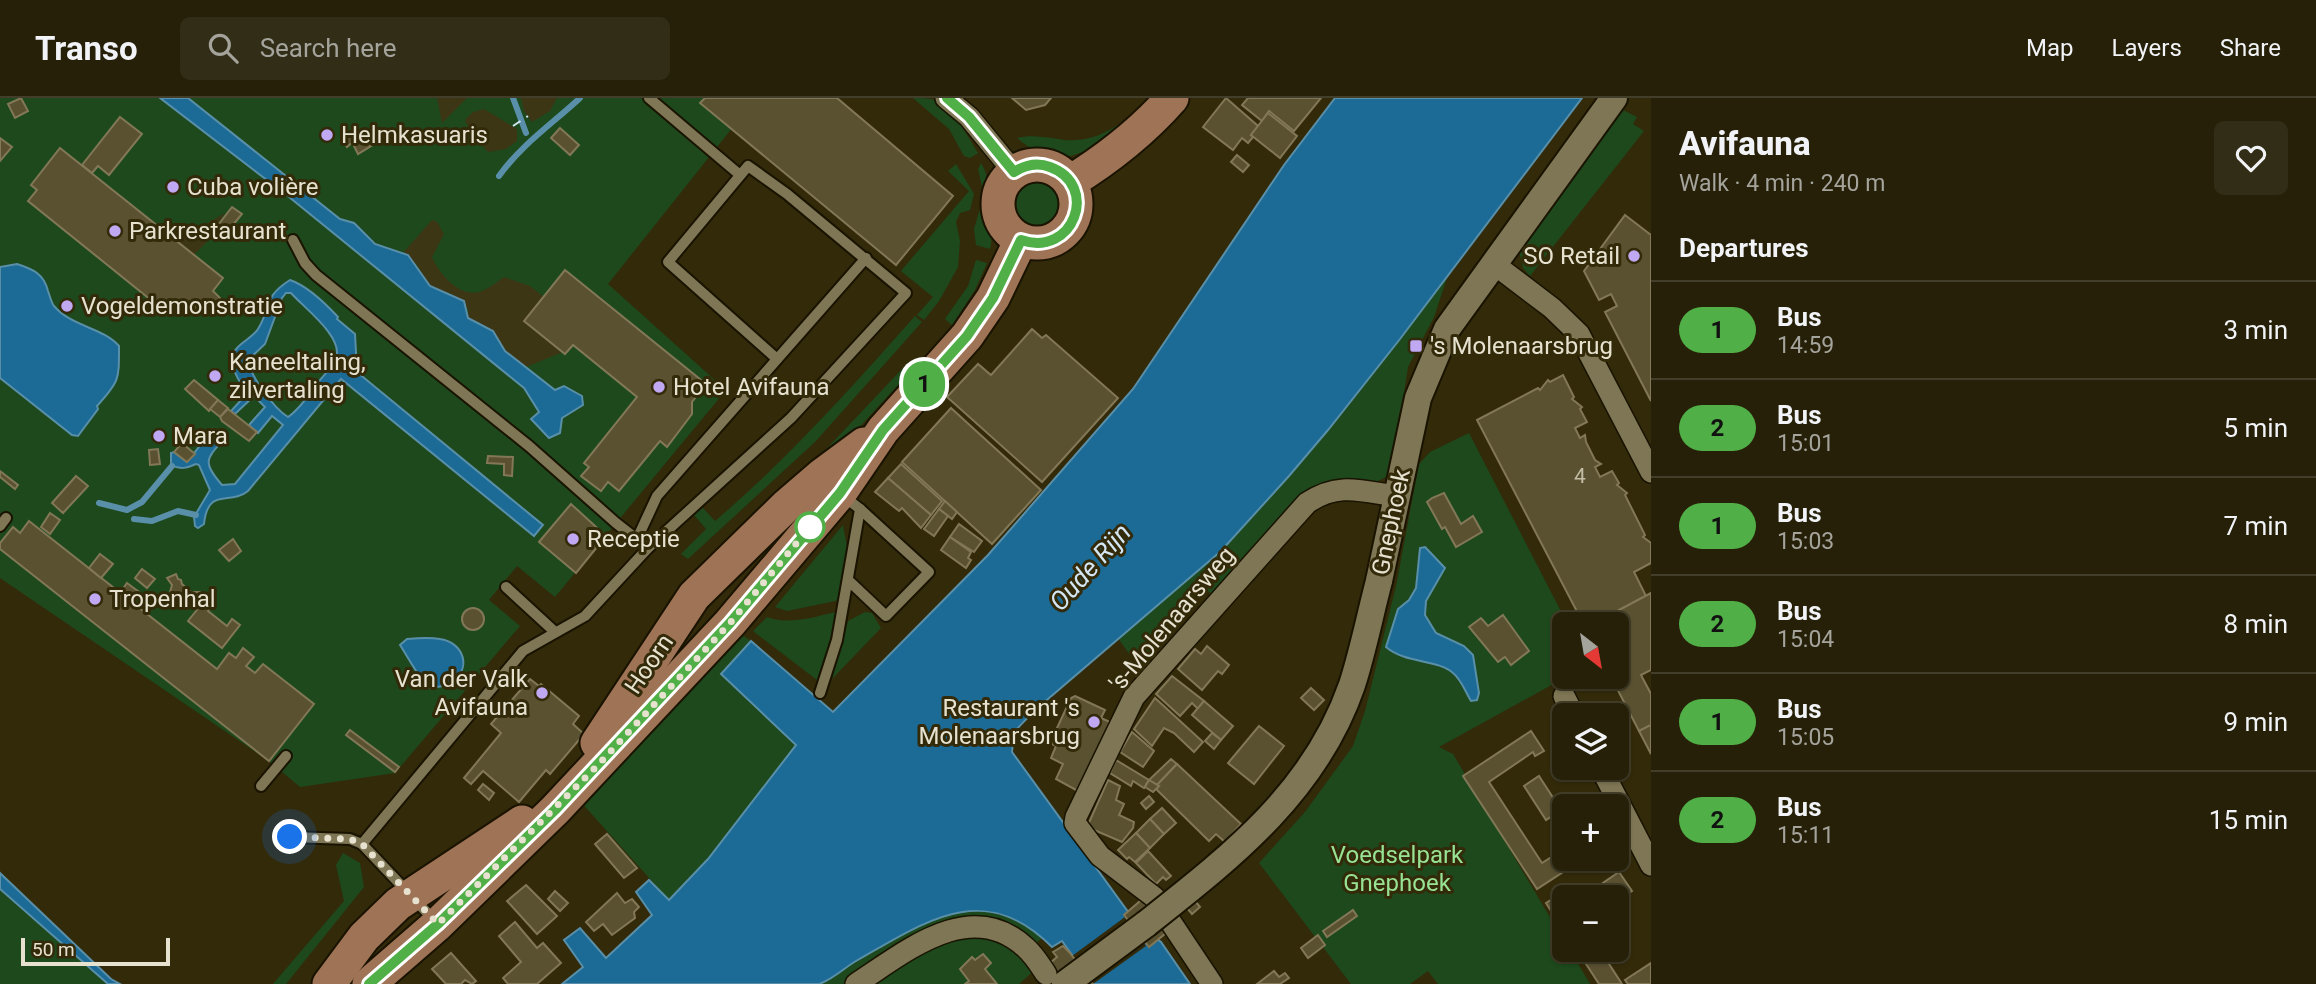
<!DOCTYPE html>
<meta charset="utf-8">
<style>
:root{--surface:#262008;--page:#322d16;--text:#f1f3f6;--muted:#a4a39c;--line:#423e29}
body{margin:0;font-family:Roboto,sans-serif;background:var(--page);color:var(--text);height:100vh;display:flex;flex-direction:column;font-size:26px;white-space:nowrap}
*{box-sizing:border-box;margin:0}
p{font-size:23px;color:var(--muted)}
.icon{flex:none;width:38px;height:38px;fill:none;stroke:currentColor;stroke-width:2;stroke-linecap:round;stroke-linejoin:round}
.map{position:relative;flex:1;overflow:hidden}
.side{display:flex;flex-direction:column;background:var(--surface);width:665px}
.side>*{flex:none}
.badge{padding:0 14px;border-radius:23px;font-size:24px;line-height:46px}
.needle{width:46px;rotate:149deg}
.tools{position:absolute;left:1552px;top:514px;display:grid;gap:14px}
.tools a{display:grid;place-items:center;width:77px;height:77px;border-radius:10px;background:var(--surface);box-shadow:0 2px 5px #0004,0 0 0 2px var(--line);font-size:35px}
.scale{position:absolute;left:21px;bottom:18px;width:149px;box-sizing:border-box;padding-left:7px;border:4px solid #e7e2d0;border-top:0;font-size:19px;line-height:24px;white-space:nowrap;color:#e7e2d0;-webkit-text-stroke:5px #332a0a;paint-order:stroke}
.you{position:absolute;width:35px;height:35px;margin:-18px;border:5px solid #fff;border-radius:50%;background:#1a73e8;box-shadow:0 0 0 10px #1a73e833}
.map>.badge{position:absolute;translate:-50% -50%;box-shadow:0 0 0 4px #fff}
h2{padding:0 28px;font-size:26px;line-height:63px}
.round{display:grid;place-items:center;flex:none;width:74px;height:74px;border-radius:10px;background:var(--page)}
.headline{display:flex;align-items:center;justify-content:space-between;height:119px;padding:0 28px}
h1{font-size:33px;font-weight:800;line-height:52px}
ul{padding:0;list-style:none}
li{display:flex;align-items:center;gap:21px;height:98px;padding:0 28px;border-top:2px solid var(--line)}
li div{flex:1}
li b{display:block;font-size:26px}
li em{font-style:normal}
li .badge{min-width:77px;font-weight:700;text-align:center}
header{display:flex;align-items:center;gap:42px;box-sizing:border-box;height:98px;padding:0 35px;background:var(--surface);border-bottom:2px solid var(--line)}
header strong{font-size:33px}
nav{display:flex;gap:38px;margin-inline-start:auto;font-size:24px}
.search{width:490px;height:63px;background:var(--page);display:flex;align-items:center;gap:18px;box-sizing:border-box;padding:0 24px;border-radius:10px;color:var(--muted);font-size:26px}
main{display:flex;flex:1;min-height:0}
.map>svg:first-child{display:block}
.green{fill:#1d491c}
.sand{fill:#3d3615}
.water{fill:#1c6b97;stroke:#598fa8;stroke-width:2;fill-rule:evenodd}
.pier{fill:#332a0a}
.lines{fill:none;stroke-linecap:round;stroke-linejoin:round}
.stream{stroke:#598fa8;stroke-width:6}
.ferry{stroke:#d4e6f3;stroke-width:2;stroke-dasharray:9 7;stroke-linecap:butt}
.building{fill:#5a5131;stroke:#827857;stroke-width:2}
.service-casing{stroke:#191300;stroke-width:14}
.minor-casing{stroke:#191300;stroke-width:24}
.tertiary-casing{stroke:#191300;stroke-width:30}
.primary-casing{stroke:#191300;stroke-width:37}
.service{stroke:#7f7655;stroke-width:10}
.minor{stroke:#7f7655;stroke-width:21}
.tertiary{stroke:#7f7655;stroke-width:26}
.primary{stroke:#9f7356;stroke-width:33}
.tertiary-bridge-casing{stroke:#191300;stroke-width:30;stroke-linecap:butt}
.tertiary-bridge{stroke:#7f7655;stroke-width:26}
.line-casing{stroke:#fff;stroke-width:16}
.line{stroke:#50af46;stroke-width:10}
.walk{stroke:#e7e2d0;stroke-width:7;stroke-dasharray:0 12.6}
.poi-dot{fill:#c1a8f3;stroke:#332a0a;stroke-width:2.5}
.stop-dot{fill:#fff;stroke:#50af46;stroke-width:3.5}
.labels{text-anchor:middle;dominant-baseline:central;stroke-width:6;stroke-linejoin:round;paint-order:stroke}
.number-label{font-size:21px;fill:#c4bea8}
.poi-label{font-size:24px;fill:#e7e2d0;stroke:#332a0a;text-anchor:start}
.street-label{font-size:24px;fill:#e7e2d0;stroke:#332a0a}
.park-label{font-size:24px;fill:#98e393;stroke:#332a0a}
.water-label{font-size:26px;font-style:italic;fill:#d4e6f3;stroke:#332a0a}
</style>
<header>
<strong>Transo</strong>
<div class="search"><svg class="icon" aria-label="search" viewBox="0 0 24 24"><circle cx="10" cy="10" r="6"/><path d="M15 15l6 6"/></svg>Search here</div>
<nav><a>Map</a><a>Layers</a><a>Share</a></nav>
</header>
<main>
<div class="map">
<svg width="1651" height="886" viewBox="0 0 1651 886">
<rect width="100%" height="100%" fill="#332a0a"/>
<!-- green -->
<g class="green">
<path d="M0 0H756L608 186 726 292 555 499 517 468 489 502 520 528 395 675 300 689 269 663 0 480Z"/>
<path d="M913 0C920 0 929 0 935 2 954 12 967 37 978 55L970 60 964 58 949 31Z"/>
<path d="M1143 6 1149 12 1083 57 1082 54C1060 65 1034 55 1017 40 1033 36 1049 40 1065 42 1097 45 1122 26 1143 6Z"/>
<path d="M1623 12 1637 19 1633 26 1644 33 1530 178 1523 170 1519 153 1614 16Z"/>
<path d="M981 65C993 85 984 93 987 113 989 128 994 136 990 151L976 147 974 131 984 97 978 71Z"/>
<path d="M956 66 974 96 970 112 960 115 956 124 960 143 958 169 939 203 924 222 917 217 933 199 901 173 969 93 948 73Z"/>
<circle cx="1037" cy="106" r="22"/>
<path d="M976 162 987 165 975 192 952 227 945 221 968 188Z"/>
<path d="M1448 177 1434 219 1408 269 1392 372 1386 379 1374 385 1339 381 1311 391 1214 498 1205 491 1137 567 1118 540 1221 453 1328 332Z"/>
<path d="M915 218 922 224 815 344 688 461 681 456 706 431 694 417 697 412 703 410 715 423C788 361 851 290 915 218Z"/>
<path d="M903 270 909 275 844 346 797 382Z"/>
<path d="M1469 335 1568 527H1564L1566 579 1439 649 1453 656 1564 843V852H1570L1590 886H1438L1428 873 1410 886H1351L1259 765 1305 714 1353 648 1365 613 1396 488 1419 366 1430 354Z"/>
<path d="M843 427 847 449 840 502 787 513 775 509Z"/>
<path d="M840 513 817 582 753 533 767 519C791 528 816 518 840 513Z"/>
<path d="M865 514 872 515 881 530 832 581 848 523Z"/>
<path d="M738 534 751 543 721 576 796 647 708 761 669 802 579 702Z"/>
<path d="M343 755 360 765 364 789 286 886H273L344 803 336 767Z"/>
<path d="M0 791 107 886H0Z"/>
<path d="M971 812C997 814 1023 820 1042 840L1033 848 987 824 855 878 843 886H819C858 862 925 816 971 812Z"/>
<path d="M975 834 1017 849 1035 872 1019 886H869L906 860Z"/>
</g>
<!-- sand -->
<g class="sand">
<path d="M437 0H467L442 25Z"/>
<path d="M521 0H557L550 13 532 24 524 13Z"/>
<path d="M484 11 517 31V43L506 51 488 54 470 33 465 22 473 14Z"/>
<path d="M225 115 215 130 217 133 194 157 177 143Z"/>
<path d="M432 122 437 124 444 136 432 159C439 175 458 199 479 194 487 192 497 184 504 179L530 188 544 199 524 224 563 254 526 269 505 253 493 233 468 220V211L453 197 430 188 416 166 403 155Z"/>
</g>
<!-- water -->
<g class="water">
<path d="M160 0H188L340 121 354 125 375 146 408 157 430 188 464 203 468 220 493 233 505 253 555 292 564 288 582 298 583 307 562 320 560 335 549 340 531 321 539 314 524 290 289 99Z"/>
<path d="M1335 0H1582L1400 241 1328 332 1289 378 1221 453 1034 613 1014 634 1012 654 1137 826 1161 844 1190 886H1093L1062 843 1052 849C984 780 925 824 856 863 844 870 832 882 819 886 807 886 770 886 755 886 691 886 626 886 562 886L583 869 564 842 580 830 606 860 652 817 636 794 649 782 669 802 708 761 796 647 721 576 751 543 833 614 988 457 1133 291 1284 67Z"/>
<path d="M17 166C33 171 44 176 48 193 50 198 51 204 54 208 72 229 102 229 119 248 119 281 120 283 97 308L98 311 78 338 72 337 0 280V169Z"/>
<path d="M290 182C308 188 325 205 338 219L337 221 355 236 356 255 352 270 543 427 534 438 341 281 248 393C230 408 208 388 204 426L198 430 195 428 194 419 210 392 199 367 196 366C187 370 180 372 171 367V355L174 354 187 364 213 331 224 341C206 361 202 364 222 387L235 386 283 327 272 318 258 335 249 327 265 309 254 298 235 316 231 313 243 300 244 289C236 280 227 261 237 250 243 243 253 239 258 231 272 208 263 199 290 182ZM286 195H291C303 209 344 239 336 260 333 268 326 275 320 282 310 295 301 310 288 319 275 311 248 277 249 261L265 246 282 200Z"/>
<path d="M1425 449 1445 470 1426 503 1425 517 1436 535 1464 548 1473 557 1479 595 1477 602 1471 603C1466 595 1461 581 1453 575 1437 561 1406 566 1386 549L1398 511 1409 502 1416 490 1420 450Z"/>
<path d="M407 541C417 540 430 539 440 541 461 544 472 566 455 582 449 588 438 589 429 590 419 580 409 561 400 547Z"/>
<path d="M0 775 111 881 120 886H108L0 791Z"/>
</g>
<!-- pier -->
<path class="pier" d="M1125 819 1146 848 1093 886 1072 858Z"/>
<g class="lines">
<!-- stream -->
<g class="stream">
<path d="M513 0 526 35"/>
<path d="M499 78C522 46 552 26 580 0"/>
<path d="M99 405 127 412 142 404 172 368"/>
<path d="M134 421 152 423 178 413 196 417"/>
</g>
<!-- ferry -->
<path class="ferry" d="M513 28 528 18"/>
</g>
<!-- building -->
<g class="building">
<path d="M21 0 28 13 15 20 8 6Z"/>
<path d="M705 0H837L953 98 896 167 700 5Z"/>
<path d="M1012 0H1051L1045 7 1026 12Z"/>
<path d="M1226 0 1258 28 1251 37 1253 39 1248 45 1242 40 1233 52 1203 29Z"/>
<path d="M1248 0H1321L1294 33 1269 13 1262 23 1242 7Z"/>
<path d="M1268 15 1297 38 1280 60 1251 37Z"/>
<path d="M120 19 142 36 109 77 98 68 92 75 82 67Z"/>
<path d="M560 30 579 47 570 57 551 40Z"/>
<path d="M354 33 360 38 347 49 342 41Z"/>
<path d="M360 38 371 48 358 56 353 46Z"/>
<path d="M0 40 12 49 0 63Z"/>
<path d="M60 50 223 180 213 193 220 200 218 207 211 209 204 204 194 217 176 203 167 215 28 103 37 92 31 87Z"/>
<path d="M1237 57 1249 67 1243 74 1231 64Z"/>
<path d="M232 109 242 116 224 138 215 131Z"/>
<path d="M1625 117 1651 137V303L1605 214 1617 208 1611 196 1599 202 1584 173Z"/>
<path d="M565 172 706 286 692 304V316L667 349 660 343 619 393 608 384 601 393 581 378 589 369 584 365 637 299 573 247 565 256 524 223Z"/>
<path d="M1032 231 1042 240 1046 237 1118 300 1042 384 947 299 978 266 991 277Z"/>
<path d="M1563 277 1574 299 1572 301 1582 309 1580 311 1587 324 1575 330 1580 340 1585 337 1586 344 1595 362 1601 366 1595 369 1600 379 1612 373 1619 385 1617 387 1627 395 1625 397 1645 437 1643 439 1651 445V465L1634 474 1646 498 1591 527H1584L1477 322 1538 290 1540 292 1548 282 1550 284Z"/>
<path d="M194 282 218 302 209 313 185 291Z"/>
<path d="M218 302 228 310 220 319 210 311Z"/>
<path d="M951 310 1041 392 992 446 902 364Z"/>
<path d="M228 311 257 334 249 343 222 323 220 319Z"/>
<path d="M182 345 195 356 187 364 174 354Z"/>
<path d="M158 351 160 366 150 367 149 352Z"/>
<path d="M488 358 513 359 512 378 504 377V366L487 365Z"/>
<path d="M901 366 942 403 931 417 888 380Z"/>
<path d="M0 373 18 387 15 391 0 379Z"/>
<path d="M76 378 88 388 63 415 52 405Z"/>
<path d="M888 380 931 417 921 430 902 410 899 413 875 394Z"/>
<path d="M1444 395 1461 426 1473 418 1482 434 1456 449 1445 429 1442 431 1427 404 1432 400Z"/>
<path d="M945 403 957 414 952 421 939 411Z"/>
<path d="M571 406 606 438 576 475 539 444Z"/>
<path d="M939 411 948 418 934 438 924 431Z"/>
<path d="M50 415 60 422 50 436 41 429Z"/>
<path d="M29 423 217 571 229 555 236 560 243 550 254 559 246 568 255 575 263 566 314 606 269 663 0 451V445L13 429 20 435Z"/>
<path d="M959 426 982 443 974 454 950 439Z"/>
<path d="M950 439 971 454 968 460 971 462 966 470 941 452Z"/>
<path d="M233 441 241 453 229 463 219 452Z"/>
<path d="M100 456 113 466 101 480 89 470Z"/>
<path d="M142 471 155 481 147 490 135 480Z"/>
<path d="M176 476 178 481 181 482 182 486 191 494H200L213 506 208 513 227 528 232 521 240 527 222 550 188 523 200 508 192 502 186 501 184 504 173 499 174 497 170 494 172 487 167 480Z"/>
<path d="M127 485 139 494 131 504 120 495Z"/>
<path d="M1651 495V572L1641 577 1651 596V627L1639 633 1611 579H1617V527H1591Z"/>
<circle cx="473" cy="521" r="11"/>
<path d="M1503 517 1529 553 1511 567 1505 559 1498 564 1469 529 1481 520 1488 528Z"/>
<path d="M1207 548 1229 567 1222 576 1218 573 1202 592 1178 571 1195 551 1201 556Z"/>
<path d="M1172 578 1204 603 1198 611 1192 605 1180 618 1156 596Z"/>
<path d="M530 581 539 588 541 586 579 618 573 626 584 636 550 676 546 672 519 704 483 673 471 686 464 680 501 635 491 626Z"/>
<path d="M1311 590 1324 602 1314 612 1301 600Z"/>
<path d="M1075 598 1105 612 1101 620 1110 624 1078 693 1056 681 1063 666 1051 660 1056 648 1050 645 1071 600Z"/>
<path d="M1155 600 1203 644 1194 654 1174 635 1164 630 1152 648 1134 631Z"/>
<path d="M1204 603 1233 628 1221 642 1192 617Z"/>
<path d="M1651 627V656L1639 633Z"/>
<path d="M1259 628 1284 648 1254 686 1228 665Z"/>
<path d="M350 632 399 669 395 674 346 637Z"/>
<path d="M1531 633 1544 653 1535 658 1533 654 1489 684 1542 765 1564 751V761H1583L1537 791 1463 678Z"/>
<path d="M1132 634 1154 653 1143 669 1120 654Z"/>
<path d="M1212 635 1221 642 1214 651 1205 643Z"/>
<path d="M1171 661 1177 666 1157 687 1149 682Z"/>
<path d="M1116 662 1149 682 1144 690 1133 683 1131 688 1110 675Z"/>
<path d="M1177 666 1241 726 1225 744 1216 736 1209 743 1156 691 1159 688 1157 687Z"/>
<path d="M1539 678 1561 712 1546 722 1524 688Z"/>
<path d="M1108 682 1120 688 1116 702 1124 706 1119 717 1134 724 1133 730 1122 744 1087 729Z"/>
<path d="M1149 682 1159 688 1153 694 1145 689Z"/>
<path d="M483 686 494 695 489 702 478 692Z"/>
<path d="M1149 698 1154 704 1146 711 1141 705Z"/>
<path d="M1162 710 1176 725 1164 736 1150 721Z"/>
<path d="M1150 721 1164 736 1150 750 1136 735Z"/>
<path d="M1136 735 1150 750 1135 764 1129 759 1127 761 1118 752Z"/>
<path d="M607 736 637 770 624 780 595 746Z"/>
<path d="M1148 753 1171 778 1166 782 1163 779 1156 786 1136 765Z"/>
<path d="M1619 774 1632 793 1617 803V800H1581Z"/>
<path d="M526 787 557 818 537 836 507 803Z"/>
<path d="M555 793 568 805 560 813 548 801Z"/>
<path d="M617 795 625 805 632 801 639 809 634 814 635 820 612 837 603 826 594 833 586 824Z"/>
<path d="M1562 795 1565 800 1564 833 1546 805Z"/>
<path d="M1140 803H1143L1166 835 1149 849 1124 817Z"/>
<path d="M1195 803 1200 809 1192 816 1187 810Z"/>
<path d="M1353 812 1357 818 1327 839 1323 833Z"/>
<path d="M515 824 537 850 543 845 561 865 537 886H508L503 880 521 864 499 838Z"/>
<path d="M1318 837 1325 847 1308 860 1301 850Z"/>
<path d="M1063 848 1070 855 1093 886H1064L1049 866 1057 859 1053 854Z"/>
<path d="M1577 852H1600L1622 886H1599Z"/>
<path d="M451 855 476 883 472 886 465 882 461 886H446L432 871Z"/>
<path d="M983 856 991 865 985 871 997 886H965L969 883 960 871 972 859 975 862Z"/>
<path d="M1651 865V886H1628L1625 882Z"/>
<path d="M1274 873 1279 879 1285 875 1289 880 1280 886H1257Z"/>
</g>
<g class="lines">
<!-- service casing -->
<g class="service-casing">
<g id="service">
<path d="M649 0 740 77"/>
<path d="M293 142 305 165 316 177 529 348 616 425 648 450"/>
<path d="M0 428 6 420"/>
<path d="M637 441 657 398 866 160"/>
<path d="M848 482 886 518 929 474 860 411"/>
<path d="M506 489 555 534"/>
<path d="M820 595 837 542 860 411 842 397"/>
<path d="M261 688 286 658"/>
<path d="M290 739 350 741 362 746"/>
<path d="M435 823 362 746 523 553 585 518 648 450 791 320 906 195 787 96 748 68 668 164 777 261"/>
</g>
</g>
<!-- minor casing -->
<g class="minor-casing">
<g id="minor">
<path d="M946 0 969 19 1014 74"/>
<path d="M1494 166 1552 210 1579 236 1651 374"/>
<path d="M1564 598 1574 618"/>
<path d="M1601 670 1651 767"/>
<path d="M856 886C905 854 971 798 1026 850 1034 857 1040 867 1046 876"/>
<path d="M1212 886 1154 799 1100 758 1075 725 1076 719 1134 599 1307 405C1338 384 1361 393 1395 398"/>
</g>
</g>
<!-- tertiary casing -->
<g class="tertiary-casing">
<g id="tertiary">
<path d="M1379 483 1418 300 1447 231 1614 0"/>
<path d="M1065 886 1146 826"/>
</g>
</g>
<!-- primary casing -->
<g class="primary-casing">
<g id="primary">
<circle cx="1037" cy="106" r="39"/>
<path d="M1070 84C1109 60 1142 34 1172 0"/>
<path d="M597 645 694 498 786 408 822 377 864 346"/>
<path d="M329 886 364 839 398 806 522 724"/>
<path d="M369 886 438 826 555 712 730 525 840 395 883 332 967 238 993 200 1021 142"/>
</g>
</g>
<!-- service -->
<use href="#service" class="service"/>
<!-- minor -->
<use href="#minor" class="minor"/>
<!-- tertiary -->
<use href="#tertiary" class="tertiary"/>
<!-- primary -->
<use href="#primary" class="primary"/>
<!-- tertiary-bridge casing -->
<g class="tertiary-bridge-casing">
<path id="tertiary-bridge" d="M1146 826C1232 758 1315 694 1352 587 1363 553 1370 517 1379 483"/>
</g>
<!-- tertiary-bridge -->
<use href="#tertiary-bridge" class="tertiary-bridge"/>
</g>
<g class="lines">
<!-- line casing -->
<g class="line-casing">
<path id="line" d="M369 886 438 826 555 712 730 525 840 395 883 332 967 238 993 200 1021 142C1074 160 1100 87 1050 69 1037 64 1025 67 1014 74L969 19 947 0"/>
</g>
<!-- line -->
<use href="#line" class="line"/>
<!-- walk -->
<path class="walk" d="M290 739 350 741 362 746 438 826 597 668 730 525 810 429"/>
</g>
<!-- markers -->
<g class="poi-dot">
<circle cx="327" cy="37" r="7"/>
<circle cx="173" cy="89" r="7"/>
<circle cx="115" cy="133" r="7"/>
<circle cx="1634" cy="158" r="7"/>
<circle cx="67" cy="208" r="7"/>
<rect x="1409" y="241" width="14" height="14" rx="3.5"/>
<circle cx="215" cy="278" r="7"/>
<circle cx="659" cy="289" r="7"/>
<circle cx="159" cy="338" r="7"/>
<circle cx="573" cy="441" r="7"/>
<circle cx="95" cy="501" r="7"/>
<circle cx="542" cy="595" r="7"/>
<circle cx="1094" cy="624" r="7"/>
</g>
<circle class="stop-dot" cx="810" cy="429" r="14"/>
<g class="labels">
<!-- number labels -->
<g class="number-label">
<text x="1580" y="378">4</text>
</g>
<!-- poi labels -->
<g class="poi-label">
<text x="341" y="37">Helmkasuaris</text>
<text x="187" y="89">Cuba volière</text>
<text x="129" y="133">Parkrestaurant</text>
<text x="1620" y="158" text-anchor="end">SO Retail</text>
<text x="81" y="208">Vogeldemonstratie</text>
<text x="1430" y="248">'s Molenaarsbrug</text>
<text x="229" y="264">Kaneeltaling,<tspan x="229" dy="28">zilvertaling</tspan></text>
<text x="673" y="289">Hotel Avifauna</text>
<text x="173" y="338">Mara</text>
<text x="587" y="441">Receptie</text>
<text x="109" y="501">Tropenhal</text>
<text x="528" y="581" text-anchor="end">Van der Valk<tspan x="528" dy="28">Avifauna</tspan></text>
<text x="1080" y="610" text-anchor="end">Restaurant 's<tspan x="1080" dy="28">Molenaarsbrug</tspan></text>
</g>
<!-- street labels -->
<g class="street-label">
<text transform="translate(1391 424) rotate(-78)">Gnephoek</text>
<text transform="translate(1172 521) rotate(-50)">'s-Molenaarsweg</text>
<text transform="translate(649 566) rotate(-56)">Hoorn</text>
</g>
<!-- park labels -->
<g class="park-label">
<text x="1397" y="757">Voedselpark<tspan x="1397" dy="28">Gnephoek</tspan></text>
</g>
<!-- water labels -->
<g class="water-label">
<text transform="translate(1090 469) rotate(-48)">Oude Rijn</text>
</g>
</g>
</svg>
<div class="tools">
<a><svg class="needle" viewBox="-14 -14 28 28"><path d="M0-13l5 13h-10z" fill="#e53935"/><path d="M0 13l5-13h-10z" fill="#a4a39c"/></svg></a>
<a><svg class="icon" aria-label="layers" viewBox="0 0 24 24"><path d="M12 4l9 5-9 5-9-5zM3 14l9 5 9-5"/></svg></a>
<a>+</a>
<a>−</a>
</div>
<div class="scale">50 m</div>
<div class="you" style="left:290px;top:739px"></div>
<b class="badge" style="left:924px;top:286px;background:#50af46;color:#111">1</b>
</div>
<section class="side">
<div class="headline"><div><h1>Avifauna</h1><p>Walk · 4 min · 240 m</p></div><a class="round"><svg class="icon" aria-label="heart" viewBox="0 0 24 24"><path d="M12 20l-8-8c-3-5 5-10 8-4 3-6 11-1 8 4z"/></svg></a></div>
<h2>Departures</h2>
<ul>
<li><span class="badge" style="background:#50af46;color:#111">1</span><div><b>Bus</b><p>14:59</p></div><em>3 min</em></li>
<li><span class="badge" style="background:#50af46;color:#111">2</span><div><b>Bus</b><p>15:01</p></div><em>5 min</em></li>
<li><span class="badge" style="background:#50af46;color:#111">1</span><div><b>Bus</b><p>15:03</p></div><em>7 min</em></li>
<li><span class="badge" style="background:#50af46;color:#111">2</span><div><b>Bus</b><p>15:04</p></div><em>8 min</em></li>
<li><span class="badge" style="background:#50af46;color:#111">1</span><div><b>Bus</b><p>15:05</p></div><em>9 min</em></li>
<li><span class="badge" style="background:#50af46;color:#111">2</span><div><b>Bus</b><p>15:11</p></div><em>15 min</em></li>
</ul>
</section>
</main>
